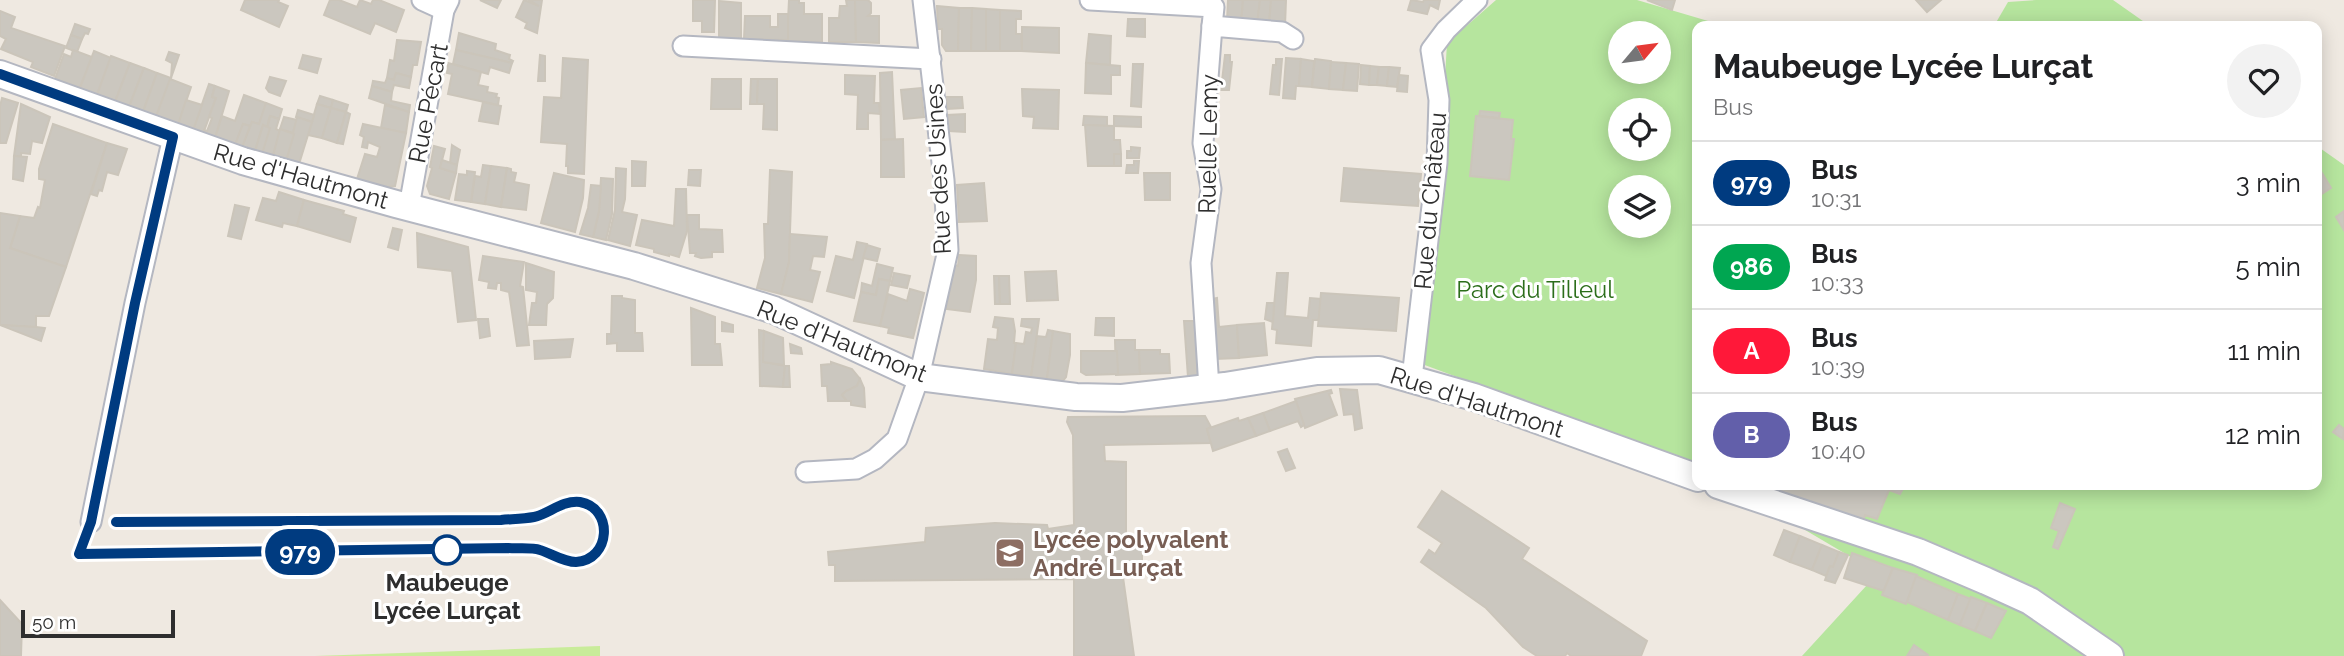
<!DOCTYPE html>
<meta charset="utf-8">
<style>
:root{--surface:#fff;--page:#f2f2f2;--text:#202124;--muted:#757577;--line:#e0e0e0}
body{margin:0;font-family:Raleway,sans-serif;background:var(--page);color:var(--text);height:100vh;display:flex;flex-direction:column;font-size:26px;white-space:nowrap}
*{box-sizing:border-box;margin:0}
p{font-size:23px;color:var(--muted)}
.icon{flex:none;width:38px;height:38px;fill:none;stroke:currentColor;stroke-width:2;stroke-linecap:round;stroke-linejoin:round}
.map{position:relative;flex:1;overflow:hidden}
.drawer{position:absolute;left:1692px;top:21px;width:630px;height:469px;display:flex;flex-direction:column;background:var(--surface);border-radius:14px;box-shadow:0 4px 18px #0003}
.drawer>*{flex:none}
.badge{padding:0 14px;border-radius:23px;font-size:24px;line-height:46px}
.needle{width:46px;rotate:61deg}
.buttons{position:absolute;left:1608px;top:21px;display:grid;gap:14px}
.buttons a{display:grid;place-items:center;width:63px;height:63px;border-radius:50%;background:var(--surface);box-shadow:0 4px 18px #0003;font-size:35px}
.scale{position:absolute;left:21px;bottom:18px;width:154px;box-sizing:border-box;padding-left:7px;border:4px solid #2e2e2e;border-top:0;font-size:19px;line-height:24px;white-space:nowrap;color:#2e2e2e;-webkit-text-stroke:5px #fff;paint-order:stroke}
.map>.badge{position:absolute;translate:-50% -50%;box-shadow:0 0 0 4px #fff}
.round{display:grid;place-items:center;flex:none;width:74px;height:74px;border-radius:37px;background:var(--page)}
.head{display:flex;align-items:center;justify-content:space-between;height:119px;padding:0 21px}
h1{font-size:33px;font-weight:700;line-height:52px}
ul{padding:0;list-style:none}
li{display:flex;align-items:center;gap:21px;height:84px;padding:0 21px;border-top:2px solid var(--line)}
li div{flex:1}
li b{display:block;font-size:26px}
li em{font-style:normal}
li .badge{min-width:77px;font-weight:700;text-align:center}
.map>svg:first-child{display:block}
.green{fill:#b6e59e;fill-rule:evenodd}
.pitch{fill:#c9ec9a}
.building{fill:#cbc7bf;stroke:#cbc5ba;stroke-width:2}
.lines{fill:none;stroke-linecap:round;stroke-linejoin:round}
.street-casing{stroke:#b4b7c1;stroke-width:23}
.secondary-casing{stroke:#b4b7c1;stroke-width:30}
.street{stroke:#fff;stroke-width:19}
.secondary{stroke:#fff;stroke-width:26}
.line-casing{stroke:#fff;stroke-width:16}
.line{stroke:#003b80;stroke-width:10}
.stop-dot{fill:#fff;stroke:#003b80;stroke-width:3.5}
.labels{text-anchor:middle;dominant-baseline:central;stroke-width:6;stroke-linejoin:round;paint-order:stroke}
.street-label{font-size:24px;fill:#2e2e2e;stroke:#fff}
.park-label{font-size:24px;fill:#2c6e1b;stroke:#fff}
.education-label{font-size:24px;font-weight:bold;fill:#785e54;stroke:#fff;text-anchor:start}
.stop-label{font-size:24px;font-weight:bold;fill:#2e2e2e;stroke:#fff}
</style>
<div class="map">
<svg width="2344" height="656" viewBox="0 0 2344 656">
<rect width="100%" height="100%" fill="#efe9e1"/>
<!-- green -->
<g class="green">
<path d="M1496 0H1637L1725 26H1698L1697 466 1422 364 1439 179 1447 43ZM1620 33H1659V72H1620ZM1620 110H1659V149H1620ZM1620 187H1659V226H1620Z"/>
<path d="M2036 0H2113L2150 26H1994L2008 2Z"/>
<path d="M2317 146 2344 165V656H1802L1878 573 1729 485H2317Z"/>
</g>
<!-- pitch -->
<path class="pitch" d="M600 646V656H315Z"/>
<!-- building -->
<g class="building">
<path d="M245 0H279L278 2 288 6 279 27 241 10Z"/>
<path d="M330 0H339L357 7 360 0 371 4 373 0H379L404 10 396 32 375 23 370 34 324 15Z"/>
<path d="M480 0H501L497 8Z"/>
<path d="M524 0 539 6 529 0H542L537 33 525 28 527 23 516 17Z"/>
<path d="M693 0H715L714 32H702V21H693Z"/>
<path d="M789 0H799V3H804V14H822V42L787 41Z"/>
<path d="M846 0H855L856 42H829V18H839L840 6H847Z"/>
<path d="M855 0H868L871 3V13L868 16H879V43L856 42Z"/>
<path d="M1228 0H1243L1241 23 1227 21Z"/>
<path d="M1243 0H1260L1257 24 1241 23Z"/>
<path d="M1260 0H1271L1269 25 1257 24Z"/>
<path d="M1271 0H1286L1285 26 1269 25Z"/>
<path d="M1411 0 1423 2 1424 0H1440L1438 9 1430 5 1427 14 1408 10Z"/>
<path d="M1647 0H1675L1672 10Z"/>
<path d="M1916 0H1941L1927 12Z"/>
<path d="M719 1 741 3V39L719 38Z"/>
<path d="M937 6 959 8 958 51H946L942 45V29H938Z"/>
<path d="M959 8H972L971 51H958Z"/>
<path d="M972 8 986 9V51H971Z"/>
<path d="M986 9 1000 10V51H986Z"/>
<path d="M1000 10 1021 11V19H1016V34H1021L1022 51H1000Z"/>
<path d="M0 11 15 17 11 28 65 46 54 76 31 67 33 62 1 49 6 39 0 36Z"/>
<path d="M778 14H788V40L744 39 745 16H770V27H778Z"/>
<path d="M1128 19H1145V37L1127 36Z"/>
<path d="M75 24 90 29 88 34 85 33 82 39 71 35Z"/>
<path d="M1022 27 1059 28V53L1022 51Z"/>
<path d="M459 33 496 44 495 50 510 55 509 59 513 61 512 63 456 50Z"/>
<path d="M1089 34 1111 36 1110 65 1086 63Z"/>
<path d="M71 35 82 39 77 52 66 48Z"/>
<path d="M397 40 421 42 417 65H413L411 77 396 73 394 80 387 78 390 60 394 61Z"/>
<path d="M73 50 92 57 80 88 55 79 64 54 71 57Z"/>
<path d="M456 50 512 63 509 73 490 67 488 74 453 64Z"/>
<path d="M94 51 111 58 97 95 80 88Z"/>
<path d="M169 52 179 55 171 78 172 63 166 60Z"/>
<path d="M303 55 321 59 317 73 299 68Z"/>
<path d="M540 55 545 56V81H538Z"/>
<path d="M1225 55H1230V62H1232L1229 90H1221Z"/>
<path d="M111 56 130 63 115 102 97 95Z"/>
<path d="M563 58 588 60 584 174 568 173V166H566L567 144 541 142 544 97 561 98Z"/>
<path d="M1286 58 1301 59 1299 86H1296L1295 99 1283 98Z"/>
<path d="M1276 59H1282L1279 95 1270 94 1273 65H1276Z"/>
<path d="M1301 59 1314 61 1312 87 1299 86Z"/>
<path d="M1315 59 1331 61 1329 89 1312 87Z"/>
<path d="M1331 62 1346 63 1343 90 1329 89Z"/>
<path d="M130 63 144 68 129 107 115 102Z"/>
<path d="M448 63 481 72 478 85 488 87 487 92 497 94 496 97 499 98 498 105 448 94 452 74 447 73Z"/>
<path d="M1086 63 1120 66V75H1111V94L1085 93Z"/>
<path d="M1346 63 1359 64 1357 91 1343 90Z"/>
<path d="M1133 64H1143L1141 107 1131 106Z"/>
<path d="M1361 65 1370 66 1369 85 1360 84Z"/>
<path d="M1370 66 1379 67 1377 85H1369Z"/>
<path d="M1379 67H1389L1387 86 1377 85Z"/>
<path d="M1389 67 1400 68 1397 87 1387 86Z"/>
<path d="M144 68 157 73 143 112 129 107Z"/>
<path d="M892 72 895 139 881 140 880 73Z"/>
<path d="M157 73 171 78 156 117 143 112Z"/>
<path d="M396 73 411 77 409 88 394 85 392 92 372 86 373 81 385 83 387 78 394 80Z"/>
<path d="M845 75 875 76 874 103H879L880 114 868 113V129H857L858 95 845 94Z"/>
<path d="M1399 75 1408 76 1407 92 1397 91Z"/>
<path d="M270 77 286 81 280 96 269 92 266 88Z"/>
<path d="M170 79 191 87 178 125 156 117Z"/>
<path d="M712 79H741V109H711Z"/>
<path d="M751 79H758L757 104H750Z"/>
<path d="M758 79H777V130L763 129 764 104H757Z"/>
<path d="M209 84 215 86 212 97 216 98 203 134 193 130Z"/>
<path d="M215 86 229 91 215 138 203 134 204 130 207 131 212 118 209 117 216 98 212 97Z"/>
<path d="M372 86 392 92 391 101 410 105 409 112 369 98Z"/>
<path d="M921 88 924 117 904 119 901 90Z"/>
<path d="M1022 89 1059 90 1058 129 1033 128 1034 117 1023 116Z"/>
<path d="M244 95 266 103 259 124 252 122 250 126 243 124 235 145 215 138 222 116 235 121Z"/>
<path d="M320 96 333 100 331 108 317 104Z"/>
<path d="M946 97H962L963 108 947 109Z"/>
<path d="M2 98 18 103 6 143H0V106Z"/>
<path d="M186 100 202 105 193 130 178 125Z"/>
<path d="M333 100 348 105 346 112 331 108Z"/>
<path d="M483 102 501 106 498 124 479 121Z"/>
<path d="M266 103 282 109 279 119 270 116 267 127 263 125 255 151 242 147 252 122 259 124Z"/>
<path d="M21 104 50 117 42 143 32 141 30 154 21 153V157L14 156Z"/>
<path d="M317 104 331 108 322 138 308 135Z"/>
<path d="M385 105 409 112 406 133 381 128Z"/>
<path d="M331 108 346 112 337 143 322 138Z"/>
<path d="M298 110 314 115 312 122 296 117Z"/>
<path d="M1480 111 1500 113 1499 118 1479 116Z"/>
<path d="M346 112 350 114 343 144 337 143Z"/>
<path d="M965 114V132L949 131 947 115Z"/>
<path d="M270 116 279 119 276 129 280 131 273 156 262 154Z"/>
<path d="M1084 116 1107 117V126L1083 125Z"/>
<path d="M1114 116 1141 117V127L1114 126Z"/>
<path d="M1476 116 1513 120 1511 139H1514L1509 180 1470 176Z"/>
<path d="M284 117 297 120 293 133 280 129Z"/>
<path d="M297 117 312 122 299 164 286 161Z"/>
<path d="M53 124 107 143 66 267 10 248 20 216 34 218 38 207 40 208 45 180 39 179V169Z"/>
<path d="M243 124 250 126 242 147 235 145Z"/>
<path d="M363 124 406 133 395 186 388 187 357 179 365 154 377 157 380 147 368 142 367 148 362 147 364 137 360 135Z"/>
<path d="M263 125 270 128 262 154 255 151Z"/>
<path d="M1085 125 1114 126V140H1120L1121 154H1114V166H1088Z"/>
<path d="M280 129 294 134 286 161 273 156Z"/>
<path d="M903 139 904 177H881V140Z"/>
<path d="M107 143 127 149 118 175 107 172 102 191 99 190 97 196 91 194Z"/>
<path d="M452 145 460 150 457 165 450 163Z"/>
<path d="M434 146 445 149 440 168 456 173 449 199 430 194 427 186 432 168 430 167Z"/>
<path d="M1131 147 1140 148 1139 158H1127V151H1131Z"/>
<rect x="1114" y="154" width="7" height="12"/>
<path d="M14 156 27 157 23 181 13 179Z"/>
<path d="M442 160 457 165 456 173 440 168Z"/>
<path d="M632 161 646 162 645 186H632Z"/>
<path d="M1134 161H1139L1138 173H1126L1127 165H1134Z"/>
<path d="M483 165 491 166 485 204 471 202 475 176 481 177Z"/>
<path d="M491 166 507 168 501 207 485 204Z"/>
<path d="M507 168 511 169V172L516 173 514 182 529 185 526 210 501 207Z"/>
<path d="M616 168 626 169 625 199 622 212 637 215 630 246 608 240 615 210Z"/>
<path d="M1344 168 1421 174 1418 206 1341 201Z"/>
<path d="M689 170H701L700 186 688 185Z"/>
<path d="M770 170 792 172 789 262 781 294 757 288 765 258 764 224H768Z"/>
<path d="M467 171 475 172 471 202 455 200 459 174 467 175Z"/>
<path d="M554 173 584 180 583 198 575 232 541 223Z"/>
<path d="M1144 173H1170V200H1145Z"/>
<path d="M2322 173 2331 188 2320 195 2317 190V176Z"/>
<path d="M601 178 613 179 612 214 606 240 593 237 599 211Z"/>
<path d="M984 183 987 221 959 222 957 185Z"/>
<path d="M591 185 601 186 599 211 593 237 580 234 588 208Z"/>
<path d="M676 189H686L687 231 679 257 669 254V256L654 252V249L636 245 642 220 674 226Z"/>
<path d="M279 192 304 200 297 226 283 223 282 227 256 220 263 198 276 201Z"/>
<path d="M304 200 344 211 343 214 356 218 350 242 297 226Z"/>
<path d="M235 205 249 208 241 239 228 236Z"/>
<path d="M2344 211V230L2336 217Z"/>
<path d="M0 213 20 216 10 248 66 267 49 316H36V327L0 325Z"/>
<path d="M687 215H699V229L722 230 723 252H712V257L701 258 695 256 696 253H690Z"/>
<path d="M393 228 402 230 398 250 388 247Z"/>
<path d="M417 233 468 247 476 320 458 322 452 271 418 267Z"/>
<path d="M790 234 827 237 824 257 813 256 810 270 820 272 812 302 781 294 789 262Z"/>
<path d="M857 242 867 244 854 298 827 291 836 256 853 260Z"/>
<path d="M867 245 880 249 877 261 863 258Z"/>
<path d="M959 255 976 256V280L970 312 946 309 955 265 958 266Z"/>
<path d="M483 256 524 262 520 286 523 287 529 345 517 346 509 292 501 290V283H497L496 289 488 288 489 282 479 280Z"/>
<path d="M526 263 554 272 553 298 547 304 546 325H529L532 303H536L537 292 526 290Z"/>
<path d="M877 264 893 268 890 281 879 279 876 295 861 292 862 283 872 286Z"/>
<path d="M1056 271 1058 300 1027 301 1025 272Z"/>
<path d="M894 273 910 276 907 288 891 285Z"/>
<path d="M1277 273H1288L1285 316 1308 318 1310 298 1321 299 1319 320H1313L1311 346 1276 343 1277 330 1272 329Z"/>
<path d="M994 276H999L1000 304H995Z"/>
<path d="M999 276H1009L1010 304H1000Z"/>
<path d="M879 279 890 281 880 326 854 321 861 292 876 295Z"/>
<path d="M910 289 924 293 913 338 888 333 889 328 880 326 888 294 907 301Z"/>
<path d="M1321 293 1399 298 1396 331 1318 326Z"/>
<path d="M612 296H622V298L635 300V333H642L643 351H617V343L607 344V334H611Z"/>
<path d="M1217 298 1219 327 1237 325 1239 358 1215 359 1212 299Z"/>
<path d="M1267 303H1274L1273 322 1265 319Z"/>
<path d="M691 308 715 317V344H720L722 365H692Z"/>
<path d="M995 317 1013 319 1015 331 1014 343H1016L1012 374 984 369 988 339 997 340 998 328 993 327Z"/>
<path d="M1096 318H1114V336L1095 335Z"/>
<path d="M478 319H488L490 336 480 338Z"/>
<path d="M1022 319H1039L1031 377 1012 374 1016 343 1024 344 1026 332 1031 333 1032 328 1021 326Z"/>
<path d="M1184 321H1200L1203 375 1188 377Z"/>
<path d="M722 322 733 325V332L722 331Z"/>
<path d="M1264 323 1267 355 1239 358 1237 325Z"/>
<path d="M0 325 36 327 45 328 41 341Z"/>
<path d="M759 330 764 331 763 362 785 366 783 387 760 386Z"/>
<path d="M1048 330 1053 331 1047 379 1031 377 1037 336 1046 337Z"/>
<path d="M764 331 783 338 784 365 763 362Z"/>
<path d="M1053 331 1070 334V355L1066 377 1062 382 1047 379Z"/>
<path d="M573 339 570 357 535 359 534 341Z"/>
<path d="M1115 340H1135V350H1139L1140 374 1116 375Z"/>
<path d="M790 344 801 348 802 354 791 353Z"/>
<path d="M1139 350H1160V354H1169L1170 373 1140 374Z"/>
<path d="M1081 351H1117L1118 374 1086 375 1081 372Z"/>
<path d="M831 362 852 369 860 379 857 386 846 391 842 395 847 401H828L827 386H822L821 365 831 364Z"/>
<path d="M785 366H789L790 387H783Z"/>
<path d="M860 379 864 388 865 407 851 405V401H847L842 395 846 391 857 386Z"/>
<path d="M1340 389 1357 390 1362 428 1355 430 1353 414 1344 415Z"/>
<path d="M1331 390 1332 393 1329 394 1337 415 1305 428 1295 399Z"/>
<path d="M1296 401 1304 425 1301 427 1298 421 1270 431 1263 413Z"/>
<path d="M1263 413 1270 431 1256 436 1248 418Z"/>
<path d="M1205 416 1211 427 1207 429 1211 443 1104 445 1105 461 1126 462V545L1142 546V571L1122 570 1134 656H1074V579L835 581V565H829L828 552 925 542 926 528 995 523 1047 525 1048 529 1074 525 1073 435 1067 422 1068 417Z"/>
<path d="M1238 418 1239 421 1248 418 1256 436 1213 451 1207 429Z"/>
<path d="M2339 425 2344 429 2343 439 2333 432Z"/>
<path d="M1287 449 1295 468 1286 471 1278 452Z"/>
<path d="M1767 485H1863L1870 487 1872 485H1905L1900 494 1889 490 1877 519 1865 515 1863 522 1846 516V514L1766 488Z"/>
<path d="M1442 491 1529 548 1522 559 1647 641 1641 656H1571L1567 653 1565 656H1537L1523 647 1486 608 1421 562 1429 550 1435 554 1442 543 1418 527Z"/>
<path d="M2060 503 2075 509 2058 549 2053 547 2059 531 2051 528Z"/>
<path d="M1784 530 1800 536 1790 562 1774 555Z"/>
<path d="M1800 536 1822 545 1812 570 1790 562Z"/>
<path d="M1822 545 1839 552 1833 567 1830 566 1826 576 1812 570Z"/>
<path d="M1839 552 1848 555 1835 583 1825 580 1830 566 1833 567Z"/>
<path d="M1852 553 1893 568 1884 591 1844 578Z"/>
<path d="M1893 568 1917 575 1906 604 1882 595Z"/>
<path d="M1916 576 1958 594 1948 620 1907 602Z"/>
<path d="M1958 594 1971 599 1960 625 1948 620Z"/>
<path d="M1971 597 1987 603 1975 631 1960 625Z"/>
<path d="M0 600 22 624 21 656H0Z"/>
<path d="M1987 603 2006 611 1991 638 1975 631Z"/>
<path d="M1914 645 1928 655 1927 656H1907Z"/>
</g>
<g class="lines">
<!-- street casing -->
<g class="street-casing">
<g id="street">
<path d="M422 0 444 10"/>
<path d="M1090 0 1214 7 1212 26"/>
<path d="M683 46 931 59"/>
<path d="M409 207 444 10 449 0"/>
<path d="M1412 378 1437 163 1439 100 1431 50 1446 30 1477 0"/>
<path d="M1209 388 1201 263 1211 189 1203 143 1212 26 1282 32 1293 39"/>
<path d="M806 472 856 469 875 459 897 439 919 377 948 250 944 180 923 0"/>
<path d="M91 522 135 303 173 137"/>
</g>
</g>
<!-- secondary casing -->
<g class="secondary-casing">
<g id="secondary">
<path d="M0 74 243 161 396 204 634 266 774 310 919 377 1076 397 1122 398 1225 386 1317 371 1379 370 1474 397 1698 478"/>
<path d="M1718 485 1918 552 1986 581 2030 601 2110 656"/>
</g>
</g>
<!-- street -->
<use href="#street" class="street"/>
<!-- secondary -->
<use href="#secondary" class="secondary"/>
</g>
<g class="lines">
<!-- line casing -->
<g class="line-casing">
<path id="line" d="M0 74 173 137 135 303 91 522 79 554 508 548C518 549 531 547 540 550 553 554 563 562 576 562 611 560 614 508 580 502 562 500 549 514 534 517 523 519 512 519 501 520L116 522"/>
</g>
<!-- line -->
<use href="#line" class="line"/>
</g>
<!-- icons -->
<defs>
<g id="school-square" transform="scale(1.575)"><rect x="-9" y="-9" width="18" height="18" rx="4" fill="#8d6e63" stroke="#fff"/><path d="M0-5L7-2L0 1L-7-2ZM-4 1L0 2.5L4 1V4Q0 6-4 4Z" fill="#fff"/></g>
</defs>
<g fill-rule="evenodd">
<use href="#school-square" x="1010" y="553"/>
</g>
<!-- markers -->
<circle class="stop-dot" cx="447" cy="550" r="14"/>
<g class="labels">
<!-- street labels -->
<g class="street-label">
<text transform="translate(428 103) rotate(-79)">Rue Pécart</text>
<text transform="translate(1208 144) rotate(-89)">Ruelle Lemy</text>
<text transform="translate(938 169) rotate(-93)">Rue des Usines</text>
<text transform="translate(301 176) rotate(16)">Rue d'Hautmont</text>
<text transform="translate(1430 201) rotate(-85)">Rue du Château</text>
<text transform="translate(842 341) rotate(22)">Rue d'Hautmont</text>
<text transform="translate(1477 402) rotate(18)">Rue d'Hautmont</text>
</g>
<!-- park labels -->
<g class="park-label">
<text x="1535" y="289">Parc du Tilleul</text>
</g>
<!-- education labels -->
<g class="education-label">
<text x="1033" y="539">Lycée polyvalent<tspan x="1033" dy="28">André Lurçat</tspan></text>
</g>
<!-- stop labels -->
<g class="stop-label">
<text x="447" y="582">Maubeuge<tspan x="447" dy="28">Lycée Lurçat</tspan></text>
</g>
</g>
</svg>
<div class="buttons">
<a><svg class="needle" viewBox="-14 -14 28 28"><path d="M0-13l5 13h-10z" fill="#e53935"/><path d="M0 13l5-13h-10z" fill="#757577"/></svg></a>
<a><svg class="icon" aria-label="locate" viewBox="0 0 24 24"><circle cx="12" cy="12" r="6"/><path d="M12 2v4M12 18v4M2 12h4M18 12h4"/></svg></a>
<a><svg class="icon" aria-label="layers" viewBox="0 0 24 24"><path d="M12 4l9 5-9 5-9-5zM3 14l9 5 9-5"/></svg></a>
</div>
<div class="scale">50 m</div>
<b class="badge" style="left:300px;top:552px;background:#003b80;color:#fff">979</b>
<section class="drawer">
<div class="head"><div><h1>Maubeuge Lycée Lurçat</h1><p>Bus</p></div><a class="round"><svg class="icon" aria-label="heart" viewBox="0 0 24 24"><path d="M12 20l-8-8c-3-5 5-10 8-4 3-6 11-1 8 4z"/></svg></a></div>
<ul>
<li><span class="badge" style="background:#003b80;color:#fff">979</span><div><b>Bus</b><p>10:31</p></div><em>3 min</em></li>
<li><span class="badge" style="background:#00a651;color:#fff">986</span><div><b>Bus</b><p>10:33</p></div><em>5 min</em></li>
<li><span class="badge" style="background:#ff1839;color:#fff">A</span><div><b>Bus</b><p>10:39</p></div><em>11 min</em></li>
<li><span class="badge" style="background:#625faa;color:#fff">B</span><div><b>Bus</b><p>10:40</p></div><em>12 min</em></li>
</ul>
</section>
</div>
